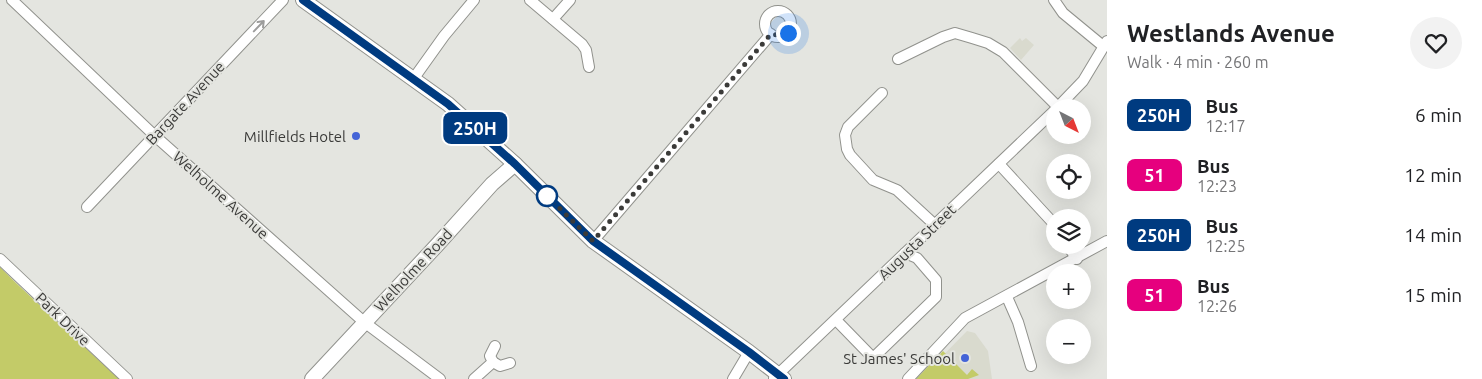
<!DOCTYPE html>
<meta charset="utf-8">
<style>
:root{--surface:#fff;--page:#f2f2f2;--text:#202124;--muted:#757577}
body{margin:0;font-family:Ubuntu,sans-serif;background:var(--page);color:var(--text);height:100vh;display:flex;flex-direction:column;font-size:19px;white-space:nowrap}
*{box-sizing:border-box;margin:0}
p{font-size:16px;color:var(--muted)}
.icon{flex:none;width:28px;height:28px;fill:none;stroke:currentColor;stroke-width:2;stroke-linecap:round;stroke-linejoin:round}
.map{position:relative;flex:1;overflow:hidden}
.sheet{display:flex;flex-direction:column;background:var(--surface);width:375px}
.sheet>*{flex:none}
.badge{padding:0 10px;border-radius:8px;font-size:18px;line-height:32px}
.needle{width:32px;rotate:138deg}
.tools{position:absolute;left:1046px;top:99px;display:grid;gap:10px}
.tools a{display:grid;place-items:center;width:45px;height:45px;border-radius:50%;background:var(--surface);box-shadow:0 5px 20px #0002;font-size:25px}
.you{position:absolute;width:25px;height:25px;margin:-12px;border:4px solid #fff;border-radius:50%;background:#1a73e8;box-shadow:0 0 0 8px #1a73e833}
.map>.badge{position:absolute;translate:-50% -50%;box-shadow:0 0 0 2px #fff}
.round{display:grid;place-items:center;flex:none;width:52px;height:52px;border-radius:26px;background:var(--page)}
.overview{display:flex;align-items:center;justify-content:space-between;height:85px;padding:0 20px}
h1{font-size:24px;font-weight:700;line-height:38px}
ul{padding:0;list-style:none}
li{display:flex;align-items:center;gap:15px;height:60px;padding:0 20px}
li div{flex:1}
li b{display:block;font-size:19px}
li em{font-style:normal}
li .badge{min-width:55px;font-weight:700;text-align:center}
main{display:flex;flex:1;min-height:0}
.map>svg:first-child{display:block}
.built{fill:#d9dace}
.green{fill:#c3cb68}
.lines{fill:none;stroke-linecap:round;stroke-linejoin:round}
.minor-casing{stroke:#91928d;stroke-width:12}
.major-casing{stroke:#91928d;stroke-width:16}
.minor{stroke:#fff;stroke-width:10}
.major{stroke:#fff;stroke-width:14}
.oneway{stroke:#9d9d9c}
.line-casing{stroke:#fff;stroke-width:11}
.line{stroke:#003b80;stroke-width:8}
.walk{stroke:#3b3b39;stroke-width:5;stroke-dasharray:0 9}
.poi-dot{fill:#4464d7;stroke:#e4e5e0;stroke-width:2}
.stop-dot{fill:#fff;stroke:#003b80;stroke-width:2.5}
.labels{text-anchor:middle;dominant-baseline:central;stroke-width:4;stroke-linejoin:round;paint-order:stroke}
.street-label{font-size:15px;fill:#3b3b39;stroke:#e4e5e0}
.poi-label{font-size:15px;fill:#3b3b39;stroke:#e4e5e0;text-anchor:end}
</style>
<main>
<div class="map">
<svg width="1107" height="379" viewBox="0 0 1107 379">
<rect width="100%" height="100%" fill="#e4e5e0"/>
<!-- built -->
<g class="built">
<path d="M1020 38 1022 41 1026 38 1034 45 1021 60 1010 48Z"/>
<path d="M967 331 975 333 988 351 992 379H920Z"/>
</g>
<!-- green -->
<g class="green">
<path d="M0 267 16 283 119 379H0Z"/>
<path d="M943 351 967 375 972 369 979 375 968 379H916Z"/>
</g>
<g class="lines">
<!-- minor casing -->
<g class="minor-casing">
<g id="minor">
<path d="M12 0 155 136 364 322 440 379"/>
<path d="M530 0 582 44 586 50 589 67"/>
<path d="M1054 0 1063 13 1103 46"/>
<circle cx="778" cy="24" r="13"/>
<path d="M553 19 570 0"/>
<path d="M898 59 943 37 955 33 972 38 988 43 1003 52 1058 107"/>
<path d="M414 78 444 36 474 0"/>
<path d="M882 93 848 127 845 135 847 149 850 155 873 180 897 190 935 225"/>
<path d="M1057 108 1083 81 1107 41"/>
<path d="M999 164 1055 225"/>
<path d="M87 207 283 0"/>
<path d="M593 241 771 34"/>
<path d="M1067 245 1077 259"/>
<path d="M0 259 127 379"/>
<path d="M1007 297 1018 322 1031 366"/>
<path d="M836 320 873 358 936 297V280L917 258 905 253"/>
<path d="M493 362 500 366 510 363"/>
<path d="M774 378 1055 110"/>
<path d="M474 379 493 362 490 356 495 346"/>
<path d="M733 379 749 352"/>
<path d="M908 379 965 318 1107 241"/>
</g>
</g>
<!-- major casing -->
<g class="major-casing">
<g id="major">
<path d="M303 0 448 104 515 164 593 241 749 352 784 379"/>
<path d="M312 379 438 244 492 184 515 164"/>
</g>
</g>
<!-- minor -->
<use href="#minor" class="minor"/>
<!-- major -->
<use href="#major" class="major"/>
</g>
<!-- one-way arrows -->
<defs><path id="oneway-shaft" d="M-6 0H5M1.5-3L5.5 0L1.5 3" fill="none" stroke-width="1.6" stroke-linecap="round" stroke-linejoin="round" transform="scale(1.25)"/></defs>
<use class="oneway" href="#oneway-shaft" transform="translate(259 26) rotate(-46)"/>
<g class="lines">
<!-- line casing -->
<g class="line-casing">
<path id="line" d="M303 0 448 104 515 164 593 241 749 352 784 379"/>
</g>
<!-- line -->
<use href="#line" class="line"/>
<!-- walk -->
<path class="walk" d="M547 196 593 241 771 34 782 36 788 33"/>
</g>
<!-- markers -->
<g class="poi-dot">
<circle cx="356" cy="136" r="5"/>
<circle cx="965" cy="358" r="5"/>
</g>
<circle class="stop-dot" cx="547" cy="196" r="10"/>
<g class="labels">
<!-- street labels -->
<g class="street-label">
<text transform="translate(185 103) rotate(-47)">Bargate Avenue</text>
<text transform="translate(221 195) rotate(42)">Welholme Avenue</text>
<text transform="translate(917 242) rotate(-44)">Augusta Street</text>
<text transform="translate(413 270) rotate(-47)">Welholme Road</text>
<text transform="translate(63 319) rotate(44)">Park Drive</text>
</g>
<!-- poi labels -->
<g class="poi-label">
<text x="346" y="136">Millfields Hotel</text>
<text x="955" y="358">St James' School</text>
</g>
</g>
</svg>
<div class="tools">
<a><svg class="needle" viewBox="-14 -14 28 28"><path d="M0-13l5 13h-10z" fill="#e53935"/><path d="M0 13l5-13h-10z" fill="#757577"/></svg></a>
<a><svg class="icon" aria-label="locate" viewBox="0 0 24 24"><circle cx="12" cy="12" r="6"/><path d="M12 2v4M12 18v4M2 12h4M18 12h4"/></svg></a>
<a><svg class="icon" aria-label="layers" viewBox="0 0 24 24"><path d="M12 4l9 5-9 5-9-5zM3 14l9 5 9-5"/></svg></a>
<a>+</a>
<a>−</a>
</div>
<div class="you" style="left:788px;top:33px"></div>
<b class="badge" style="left:475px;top:128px;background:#003b80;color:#fff">250H</b>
</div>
<section class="sheet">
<div class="overview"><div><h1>Westlands Avenue</h1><p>Walk · 4 min · 260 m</p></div><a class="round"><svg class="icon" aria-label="heart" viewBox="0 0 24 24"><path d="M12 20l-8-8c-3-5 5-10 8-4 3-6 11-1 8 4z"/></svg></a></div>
<ul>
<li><span class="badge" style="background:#003b80;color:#fff">250H</span><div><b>Bus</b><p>12:17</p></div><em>6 min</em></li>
<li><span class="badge" style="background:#e6007e;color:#fff">51</span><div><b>Bus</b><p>12:23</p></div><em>12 min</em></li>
<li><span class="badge" style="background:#003b80;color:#fff">250H</span><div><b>Bus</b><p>12:25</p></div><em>14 min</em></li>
<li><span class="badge" style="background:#e6007e;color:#fff">51</span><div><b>Bus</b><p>12:26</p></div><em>15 min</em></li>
</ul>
</section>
</main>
